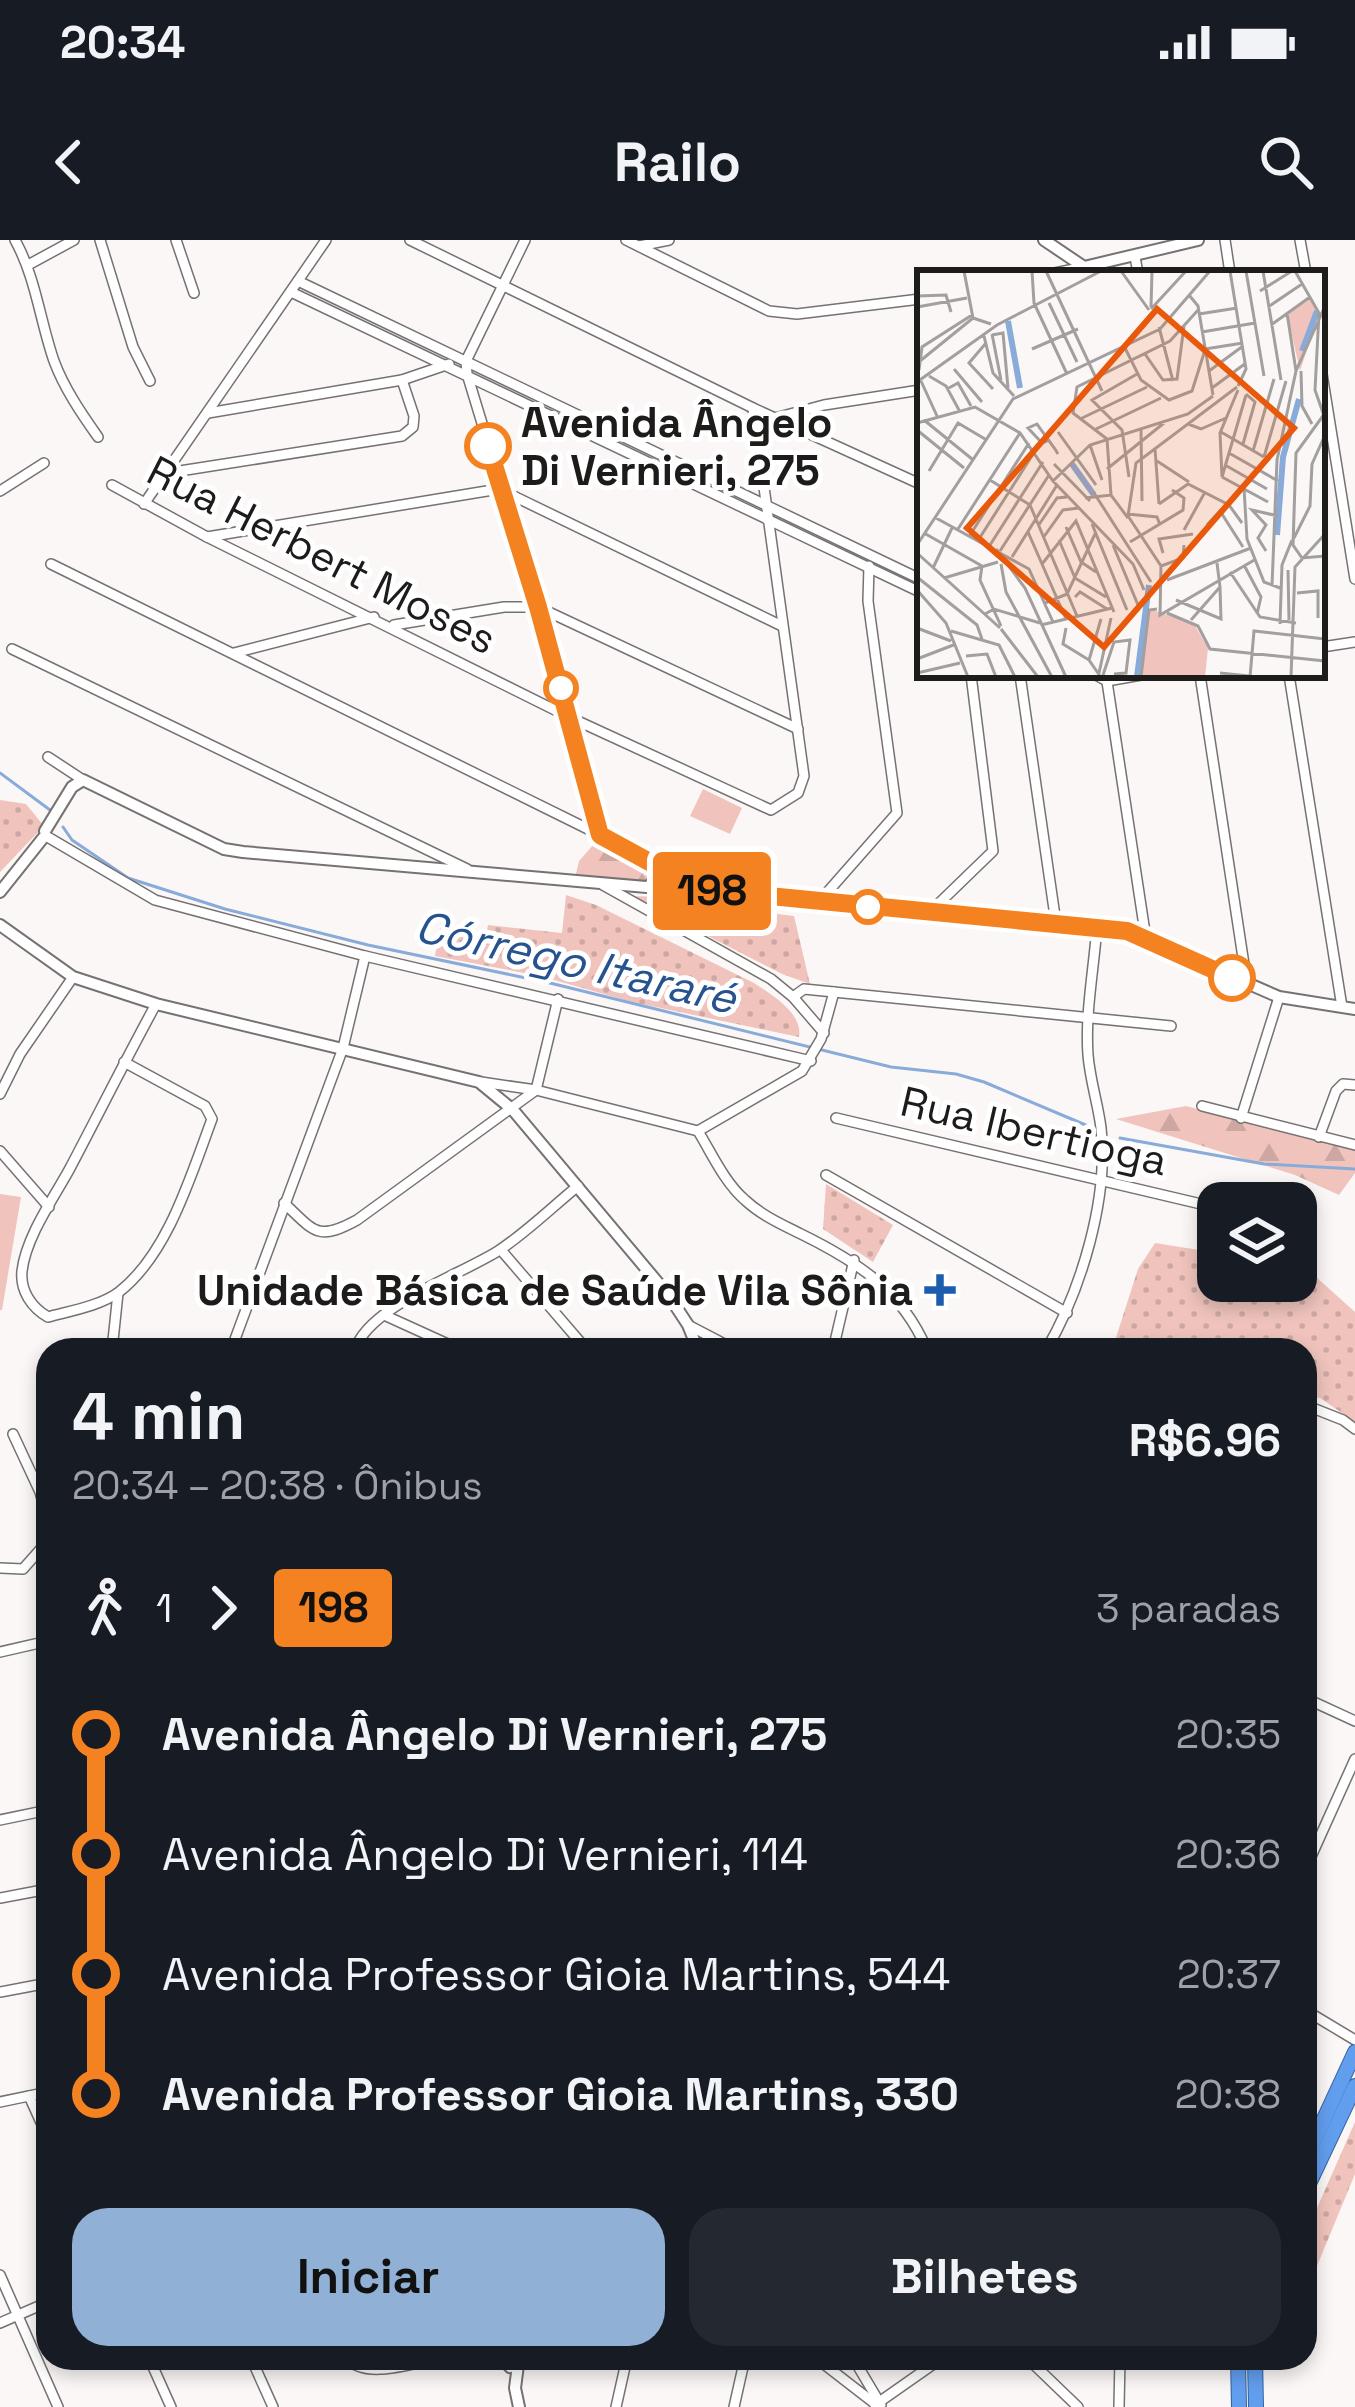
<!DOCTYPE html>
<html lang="pt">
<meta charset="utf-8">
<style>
:root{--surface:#171b24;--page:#242831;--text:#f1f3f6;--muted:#9ea1a6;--accent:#91b0d5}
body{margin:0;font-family:"Space Grotesk",sans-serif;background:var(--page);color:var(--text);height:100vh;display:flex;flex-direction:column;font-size:45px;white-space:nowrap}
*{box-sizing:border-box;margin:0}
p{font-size:39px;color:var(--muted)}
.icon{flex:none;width:66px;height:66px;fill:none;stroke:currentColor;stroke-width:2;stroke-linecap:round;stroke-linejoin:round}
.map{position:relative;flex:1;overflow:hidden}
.drawer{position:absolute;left:36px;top:1098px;width:1281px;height:1032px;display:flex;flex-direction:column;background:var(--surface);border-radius:36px;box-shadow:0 6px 18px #0003}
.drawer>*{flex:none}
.badge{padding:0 24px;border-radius:9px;font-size:42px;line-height:78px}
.buttons{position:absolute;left:1197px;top:942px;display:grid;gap:24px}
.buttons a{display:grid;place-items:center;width:120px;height:120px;border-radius:24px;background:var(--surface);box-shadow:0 6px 18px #0003;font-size:60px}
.map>.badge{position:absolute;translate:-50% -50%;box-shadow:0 0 0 6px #fff}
.legs{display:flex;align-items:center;gap:18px;height:132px;padding:0 36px;font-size:39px}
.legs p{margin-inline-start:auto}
.overview{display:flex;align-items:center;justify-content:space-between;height:204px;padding:0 36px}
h1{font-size:66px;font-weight:800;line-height:90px}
.primary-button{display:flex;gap:24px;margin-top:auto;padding:24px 36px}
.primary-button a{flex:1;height:138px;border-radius:36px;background:var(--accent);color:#111;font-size:48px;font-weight:800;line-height:138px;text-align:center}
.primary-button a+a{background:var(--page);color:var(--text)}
ul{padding:0 36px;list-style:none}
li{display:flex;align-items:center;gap:42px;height:120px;font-size:45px}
li i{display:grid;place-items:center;width:18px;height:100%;margin:0 15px;background:currentColor}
li i::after{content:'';width:30px;height:30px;margin:-15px;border:9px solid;border-radius:50%;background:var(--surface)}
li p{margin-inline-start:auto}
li:first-child i{background:linear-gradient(#0000 50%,currentColor 0)}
li:last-child i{background:linear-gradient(currentColor 50%,#0000 0)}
.status{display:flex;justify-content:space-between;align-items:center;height:84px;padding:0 60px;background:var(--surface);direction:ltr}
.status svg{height:33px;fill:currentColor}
header{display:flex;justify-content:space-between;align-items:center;height:156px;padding:0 36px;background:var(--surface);font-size:54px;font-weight:800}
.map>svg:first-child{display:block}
.grass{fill:url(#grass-dots)}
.forest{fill:url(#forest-firs)}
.pitch{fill:#f0c4bd}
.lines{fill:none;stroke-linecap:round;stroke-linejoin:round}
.stream{stroke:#88abda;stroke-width:3}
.minor-casing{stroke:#767271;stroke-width:12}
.tertiary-casing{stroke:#767271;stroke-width:14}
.trunk-casing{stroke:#3061a1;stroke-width:16}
.minor{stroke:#fff;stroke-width:9}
.tertiary{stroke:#fff;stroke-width:10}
.trunk{stroke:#629eee;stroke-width:14}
.line-1-casing{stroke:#fff;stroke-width:27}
.line-1{stroke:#f58220;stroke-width:18}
.stop-1-dot{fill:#fff;stroke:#f58220;stroke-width:6}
.poi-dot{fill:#1c5dad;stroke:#fff;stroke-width:4.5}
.labels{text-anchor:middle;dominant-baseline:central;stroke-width:10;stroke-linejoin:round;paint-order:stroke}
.stop-label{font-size:42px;font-weight:bold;fill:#1d1c1b;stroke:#fff;text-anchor:start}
.street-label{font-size:42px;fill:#1d1c1b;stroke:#fff}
.poi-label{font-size:42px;font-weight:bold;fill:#1d1c1b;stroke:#fff;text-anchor:end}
.water-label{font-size:45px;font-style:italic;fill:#26538f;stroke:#fff}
.inset-river{fill:none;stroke:#88abda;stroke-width:6}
.inset-road{fill:none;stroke:#a29f9e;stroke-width:3}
.view{fill:#e8590c;fill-opacity:0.15;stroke:#e8590c;stroke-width:6}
.inset-edge{fill:none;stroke:#1d1c1b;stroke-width:6}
</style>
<div class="status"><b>20:34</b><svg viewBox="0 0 49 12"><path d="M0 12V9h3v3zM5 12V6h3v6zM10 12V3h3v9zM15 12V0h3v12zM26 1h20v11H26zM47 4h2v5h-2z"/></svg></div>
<header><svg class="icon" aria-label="back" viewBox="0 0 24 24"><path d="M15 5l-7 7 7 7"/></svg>Railo<svg class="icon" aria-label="search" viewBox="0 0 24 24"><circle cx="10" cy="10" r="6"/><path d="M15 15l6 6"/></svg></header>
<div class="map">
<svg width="1355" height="2167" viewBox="0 0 1355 2167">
<defs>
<pattern id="grass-dots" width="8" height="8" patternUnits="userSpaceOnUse" patternTransform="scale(3)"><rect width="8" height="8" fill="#f0c4bd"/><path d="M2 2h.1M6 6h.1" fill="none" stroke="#cda8a2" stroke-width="1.8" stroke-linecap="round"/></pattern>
<pattern id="forest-firs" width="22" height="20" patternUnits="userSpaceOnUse" patternTransform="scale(3)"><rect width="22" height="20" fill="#f0c4bd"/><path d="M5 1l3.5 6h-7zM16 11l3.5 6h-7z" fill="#cda8a2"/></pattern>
</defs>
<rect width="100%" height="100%" fill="#fbf7f6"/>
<!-- grass -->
<g class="grass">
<path d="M0 560 26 564 44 586 0 632Z"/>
<path d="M566 655 596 665 754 743C772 755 803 773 799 797L632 762 540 736 435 716 441 683 486 695 488 685 562 693Z"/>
<path d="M630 656C686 656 738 670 794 676L810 744 782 734Z"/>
<path d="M826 944 893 985 873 1022 823 989Z"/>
<path d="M1155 1003 1218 1013V1041H1296V1026L1305 1027 1355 1072V1182L1320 1158 1305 1156V1110H1112L1138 1029Z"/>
<path d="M1355 1882V1934L1305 2055V1995Z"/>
</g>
<!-- forest -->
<g class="forest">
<path d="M595 603 648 627 653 634 646 641 576 634 579 621Z"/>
<path d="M1186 866 1355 910V933L1339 955 1295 935 1116 879Z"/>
</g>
<!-- pitch -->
<g class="pitch">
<path d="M703 549 742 568 730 594 690 576Z"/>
<path d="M0 954 21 957 2 1070H0Z"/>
</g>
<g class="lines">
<!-- stream -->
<g class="stream">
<path d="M0 533 50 570"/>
<path d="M63 587 72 600 128 638 225 669 368 705 550 743 891 827 956 834 984 842 1088 886"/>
<path d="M1120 898 1264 924 1355 929"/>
</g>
<!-- minor casing -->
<g class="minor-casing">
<g id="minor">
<path d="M15 0C36 38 40 81 54 121 64 148 81 173 98 197"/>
<path d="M100 0 133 107 150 141"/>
<path d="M176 0 194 53"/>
<path d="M410 0 753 168 920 244"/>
<path d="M525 0 466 121 467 134 538 367 600 595"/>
<path d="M626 0 769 71 797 74 920 59"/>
<path d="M1225 0 1230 33"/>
<path d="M1300 0 1306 33"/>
<path d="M639 6 669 0"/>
<path d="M1135 17 1138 33"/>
<path d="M28 25 74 0"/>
<path d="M1055 33 1084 27"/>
<path d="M298 41 920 339"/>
<path d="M291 52 920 352"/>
<path d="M1322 134 1355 339"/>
<path d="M208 173 402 140 449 124"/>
<path d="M775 178 824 165 920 150"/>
<path d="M167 233 402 196 413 187 414 176 402 140"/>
<path d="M112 245 207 297 569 477 771 570 798 553 804 536 753 168"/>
<path d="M0 251 44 223"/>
<path d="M144 264 326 0"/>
<path d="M207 297 499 249 782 386"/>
<path d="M51 324 600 595 699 649"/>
<path d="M394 385 504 367H538L798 489"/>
<path d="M1322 407 1355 402"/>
<path d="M12 409 467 629"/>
<path d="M234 413 374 377"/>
<path d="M1020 435 1056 683"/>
<path d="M1096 435 1107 441 1141 435"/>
<path d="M1106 435 1146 699"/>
<path d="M1200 435 1247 744"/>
<path d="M1289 435 1342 767"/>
<path d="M48 517 83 540"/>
<path d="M46 596 155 660 365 716 811 821"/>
<path d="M603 645 771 739 793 757 824 793"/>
<path d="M817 664 897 573 868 361 869 326"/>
<path d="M930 672 993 611 971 435"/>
<path d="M793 757 804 749 1171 786"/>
<path d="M124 822 205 866 212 879C191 935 168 1014 119 1052 100 1066 70 1071 48 1077 32 1068 20 1051 22 1031 26 997 53 959 69 930 98 875 126 819 156 764"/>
<path d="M481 842 536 850 698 891"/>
<path d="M536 850 558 759"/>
<path d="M0 854 20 814 73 737"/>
<path d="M1202 866 1355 905"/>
<path d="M836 878 1218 968"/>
<path d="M1241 878 1279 757"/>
<path d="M698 891C712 914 725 943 745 960 761 975 781 984 801 994 856 1021 902 1050 927 1110"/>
<path d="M698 891 802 831 821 799 834 752"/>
<path d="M1319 897 1336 851 1343 844 1355 845"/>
<path d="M0 911 49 967"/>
<path d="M826 935 1067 1073"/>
<path d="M284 963C314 991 317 1002 357 980L536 850"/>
<path d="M1296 985 1308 988"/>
<path d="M501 1010 587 1110"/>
<path d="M384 1075 461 1110"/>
<path d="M688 1085 736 1110"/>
<path d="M112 1110 118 1053"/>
<path d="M231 1110 343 808 365 716"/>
<path d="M355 1110C368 1067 460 1035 498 1011 526 993 552 967 578 946"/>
<path d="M833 1110 854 1020"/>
<path d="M1046 1110C1081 1051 1109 958 1101 888 1098 864 1090 840 1088 815 1085 773 1094 728 1097 686"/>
<path d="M1305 1165 1343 1180 1355 1189"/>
<path d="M13 1194 40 1252 48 1281"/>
<path d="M0 1328 23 1329 46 1303 48 1291"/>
<path d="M0 1412 48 1401"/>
<path d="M1305 1458 1355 1481"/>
<path d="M0 1580 48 1570"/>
<path d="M1305 1630 1355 1519"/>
<path d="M0 1658 48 1649"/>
<path d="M0 1752 48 1743"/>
<path d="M1305 1770 1355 1800"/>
<path d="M29 1856 48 1898"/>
<path d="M0 1862 48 1852"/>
<path d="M0 2035 58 2167"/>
<path d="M0 2083 48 2062"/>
<path d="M149 2118 171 2167"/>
<path d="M251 2118 273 2167"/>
<path d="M347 2118C365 2141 415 2122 441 2118"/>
<path d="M816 2118 878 2166"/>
<path d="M853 2118 881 2165"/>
<path d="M1027 2118 1078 2167"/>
<path d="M875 2165 942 2118"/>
<path d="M616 2167 627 2118"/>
<path d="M734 2167 745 2118"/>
<path d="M1119 2167 1120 2118"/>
</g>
</g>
<!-- tertiary casing -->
<g class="tertiary-casing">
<g id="tertiary">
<path d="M1044 0 1084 27 1198 0"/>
<path d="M45 591 72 547 83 540 224 609 243 612 1097 686 1127 691 1279 757 1355 769"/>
<path d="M650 645 657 637V626"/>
<path d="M0 652 43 598"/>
<path d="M0 685 73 737 156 764 479 842 513 870 669 1056 688 1085 698 1110"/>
<path d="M502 2118 510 2127 520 2121"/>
<path d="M518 2125 515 2148 519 2167"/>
</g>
</g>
<!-- trunk casing -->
<g class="trunk-casing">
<g id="trunk">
<path d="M1305 1920 1355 1812"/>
<path d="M1305 1952 1355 1846"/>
<path d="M1238 2118 1239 2167"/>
<path d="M1255 2118 1256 2167"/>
</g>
</g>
<!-- minor -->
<use href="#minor" class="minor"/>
<!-- tertiary -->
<use href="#tertiary" class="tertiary"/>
<!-- trunk -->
<use href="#trunk" class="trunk"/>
</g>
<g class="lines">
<!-- line-1 casing -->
<g class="line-1-casing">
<path id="line-1" d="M488 206 538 367 600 595 699 649 1127 691 1232 738"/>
</g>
<!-- line-1 -->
<use href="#line-1" class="line-1"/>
</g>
<!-- markers -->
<g class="stop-1-dot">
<circle cx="488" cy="206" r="21"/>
<circle cx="561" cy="448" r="15"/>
<circle cx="868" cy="667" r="15"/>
<circle cx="1232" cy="738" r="21"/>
</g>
<path class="poi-dot" d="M934 1032h12v12h12v12h-12v12h-12v-12h-12v-12h12z"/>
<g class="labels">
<!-- stop labels -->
<g class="stop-label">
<text x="521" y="182">Avenida Ângelo<tspan x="521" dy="48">Di Vernieri, 275</tspan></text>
</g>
<!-- street labels -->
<g class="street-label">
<text transform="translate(322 315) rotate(27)">Rua Herbert Moses</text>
<text transform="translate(1034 891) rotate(13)">Rua Ibertioga</text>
</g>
<!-- poi labels -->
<g class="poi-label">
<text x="913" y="1050">Unidade Básica de Saúde Vila Sônia</text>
</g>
<!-- water labels -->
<g class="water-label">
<text transform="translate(576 722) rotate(13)">Córrego Itararé</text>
</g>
</g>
<!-- overview -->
<g transform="translate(917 30)">
<rect width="408" height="408" fill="#fbf7f6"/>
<path d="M393 27 402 43 383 101 370 43Z" fill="#f0c4bd"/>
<path d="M233 339 277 354 291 378 288 407H225Z" fill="#f0c4bd"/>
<path class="inset-river" d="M91 51 103 118M385 81 400 41M155 194 177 225M360 265 366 187 382 129M220 407 232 315"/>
<path class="inset-road" d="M47 1 56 48 74 54M115 1 117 33 150 104M129 1 185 121M204 1 232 40M313 1 329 99 321 116M329 1 347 106M346 1 364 110M378 1 402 43 398 120 406 143M343 21 375 1M272 25 281 36 296 125M0 26 29 25 34 42M132 33 160 92M0 37 50 28M234 37 235 1M351 37 385 14M234 39 269 1M370 43 379 101M282 44 320 38M354 55 393 27M242 57 256 111M285 62 338 53M75 64 84 110M75 65 86 63 91 118M67 66 76 103 97 126M69 73 52 93 76 119M208 78 224 110 252 130 275 121 288 80M115 79 161 59M288 79 326 73M228 84 246 110 260 109 267 56M3 91 56 48M37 99 65 132M2 100 5 77 55 45M292 101 326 76M384 101 385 136 395 154M12 106 29 116 42 140M4 111 20 146M0 112 80 55 184 1M320 117 219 193 211 246 244 296 243 345 339 289M295 118 329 93M30 119 41 113 54 136M408 143 379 183 376 275 385 288 408 286M163 149 230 117M7 150 55 189M0 153 58 137 103 163 136 211 216 294 227 320M271 154 284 159 309 148M179 159 244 128M224 159 225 231M0 160 47 198M141 162 179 215M304 162 347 187M190 169 156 143 160 117 253 71 282 39M190 169 194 225M132 170 125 173 111 158 120 154 138 179 141 184M326 174 338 132 329 124M173 175 185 210M238 179 242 234M336 181 357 109M312 183 361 211M347 187 369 111M240 191 272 212M137 194 173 231M308 195 350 219M190 199 247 153M12 201 41 153 68 169M212 207 205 160 175 130 220 104M305 207 303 163 321 120M305 207 329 125M305 207 351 232M73 210 113 235 160 346M136 211 173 175 271 144 296 126M327 218 330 269 347 312 363 318M177 223 234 312M168 228 194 225 211 248M242 234 271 214 312 235 325 253M210 244 240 247 243 255M19 248 112 299 136 352M175 254 210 340M290 255 303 241 326 277M121 256 140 228 150 227M149 257 164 292 179 302M41 259 103 163M267 260 288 222M111 262 149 349M7 263 65 296M53 265 112 173M126 268 146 240 162 238M377 268 393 236 395 194 408 165M62 269 118 181M142 270 158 308 189 327M213 272 266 240 267 228 255 220M0 275 96 129 243 59 293 1M73 275 126 192M196 275 221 335M79 279 108 318 149 407M83 281 132 205M349 281 341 268 349 255 335 240 361 246M0 283 83 358M246 283 242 269 276 264M95 287 140 215M84 294 89 322 135 407M125 294 159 251 197 342M327 295 344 327 340 344M65 296 63 310 84 356M244 296 266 288 267 275M16 298 35 258M371 300 372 350M313 302 343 347 379 353M0 307 60 355 65 369M27 308 81 292M250 310 334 278M355 316 360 190 379 101 408 36M0 320 29 353 51 407M380 323 401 321V348M158 327 163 322 190 339M259 330 304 349 303 317M128 333 150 324 178 264M250 343 281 356 293 379 408 391M68 344 77 339 123 353M274 350 303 317 300 293M363 354 365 295 375 270M124 355 195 338M0 358 34 371M149 358 146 374 172 390M84 359 121 407M34 361 82 375 98 407M49 386 70 384 79 407M0 389 39 374M0 403 43 393M182 403 194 348M303 403 342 407M186 405 197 372 213 370 209 403 197 404M183 406 172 390 184 349M224 407 232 340 240 339M333 407 337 361 408 369M374 407 378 297 408 264"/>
<path class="view" d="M240 39 377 158 187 377 50 258Z"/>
<rect width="408" height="408" class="inset-edge"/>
</g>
</svg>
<div class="buttons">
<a><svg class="icon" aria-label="layers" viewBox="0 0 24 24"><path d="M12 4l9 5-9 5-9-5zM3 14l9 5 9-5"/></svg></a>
</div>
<b class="badge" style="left:712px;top:651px;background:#f58220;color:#111">198</b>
<section class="drawer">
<div class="overview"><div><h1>4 min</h1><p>20:34 – 20:38 · Ônibus</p></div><b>R$6.96</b></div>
<div class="legs"><svg class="icon" aria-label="walk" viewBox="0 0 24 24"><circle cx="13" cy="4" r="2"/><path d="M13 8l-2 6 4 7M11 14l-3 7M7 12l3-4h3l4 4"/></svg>1<svg class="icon" aria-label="forward" viewBox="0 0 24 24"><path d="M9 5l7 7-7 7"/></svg><b class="badge" style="background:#f58220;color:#111">198</b><p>3 paradas</p></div>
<ul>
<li><i style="color:#f58220"></i><b>Avenida Ângelo Di Vernieri, 275</b><p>20:35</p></li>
<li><i style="color:#f58220"></i><span>Avenida Ângelo Di Vernieri, 114</span><p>20:36</p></li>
<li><i style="color:#f58220"></i><span>Avenida Professor Gioia Martins, 544</span><p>20:37</p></li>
<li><i style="color:#f58220"></i><b>Avenida Professor Gioia Martins, 330</b><p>20:38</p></li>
</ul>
<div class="primary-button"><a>Iniciar</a><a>Bilhetes</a></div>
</section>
</div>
